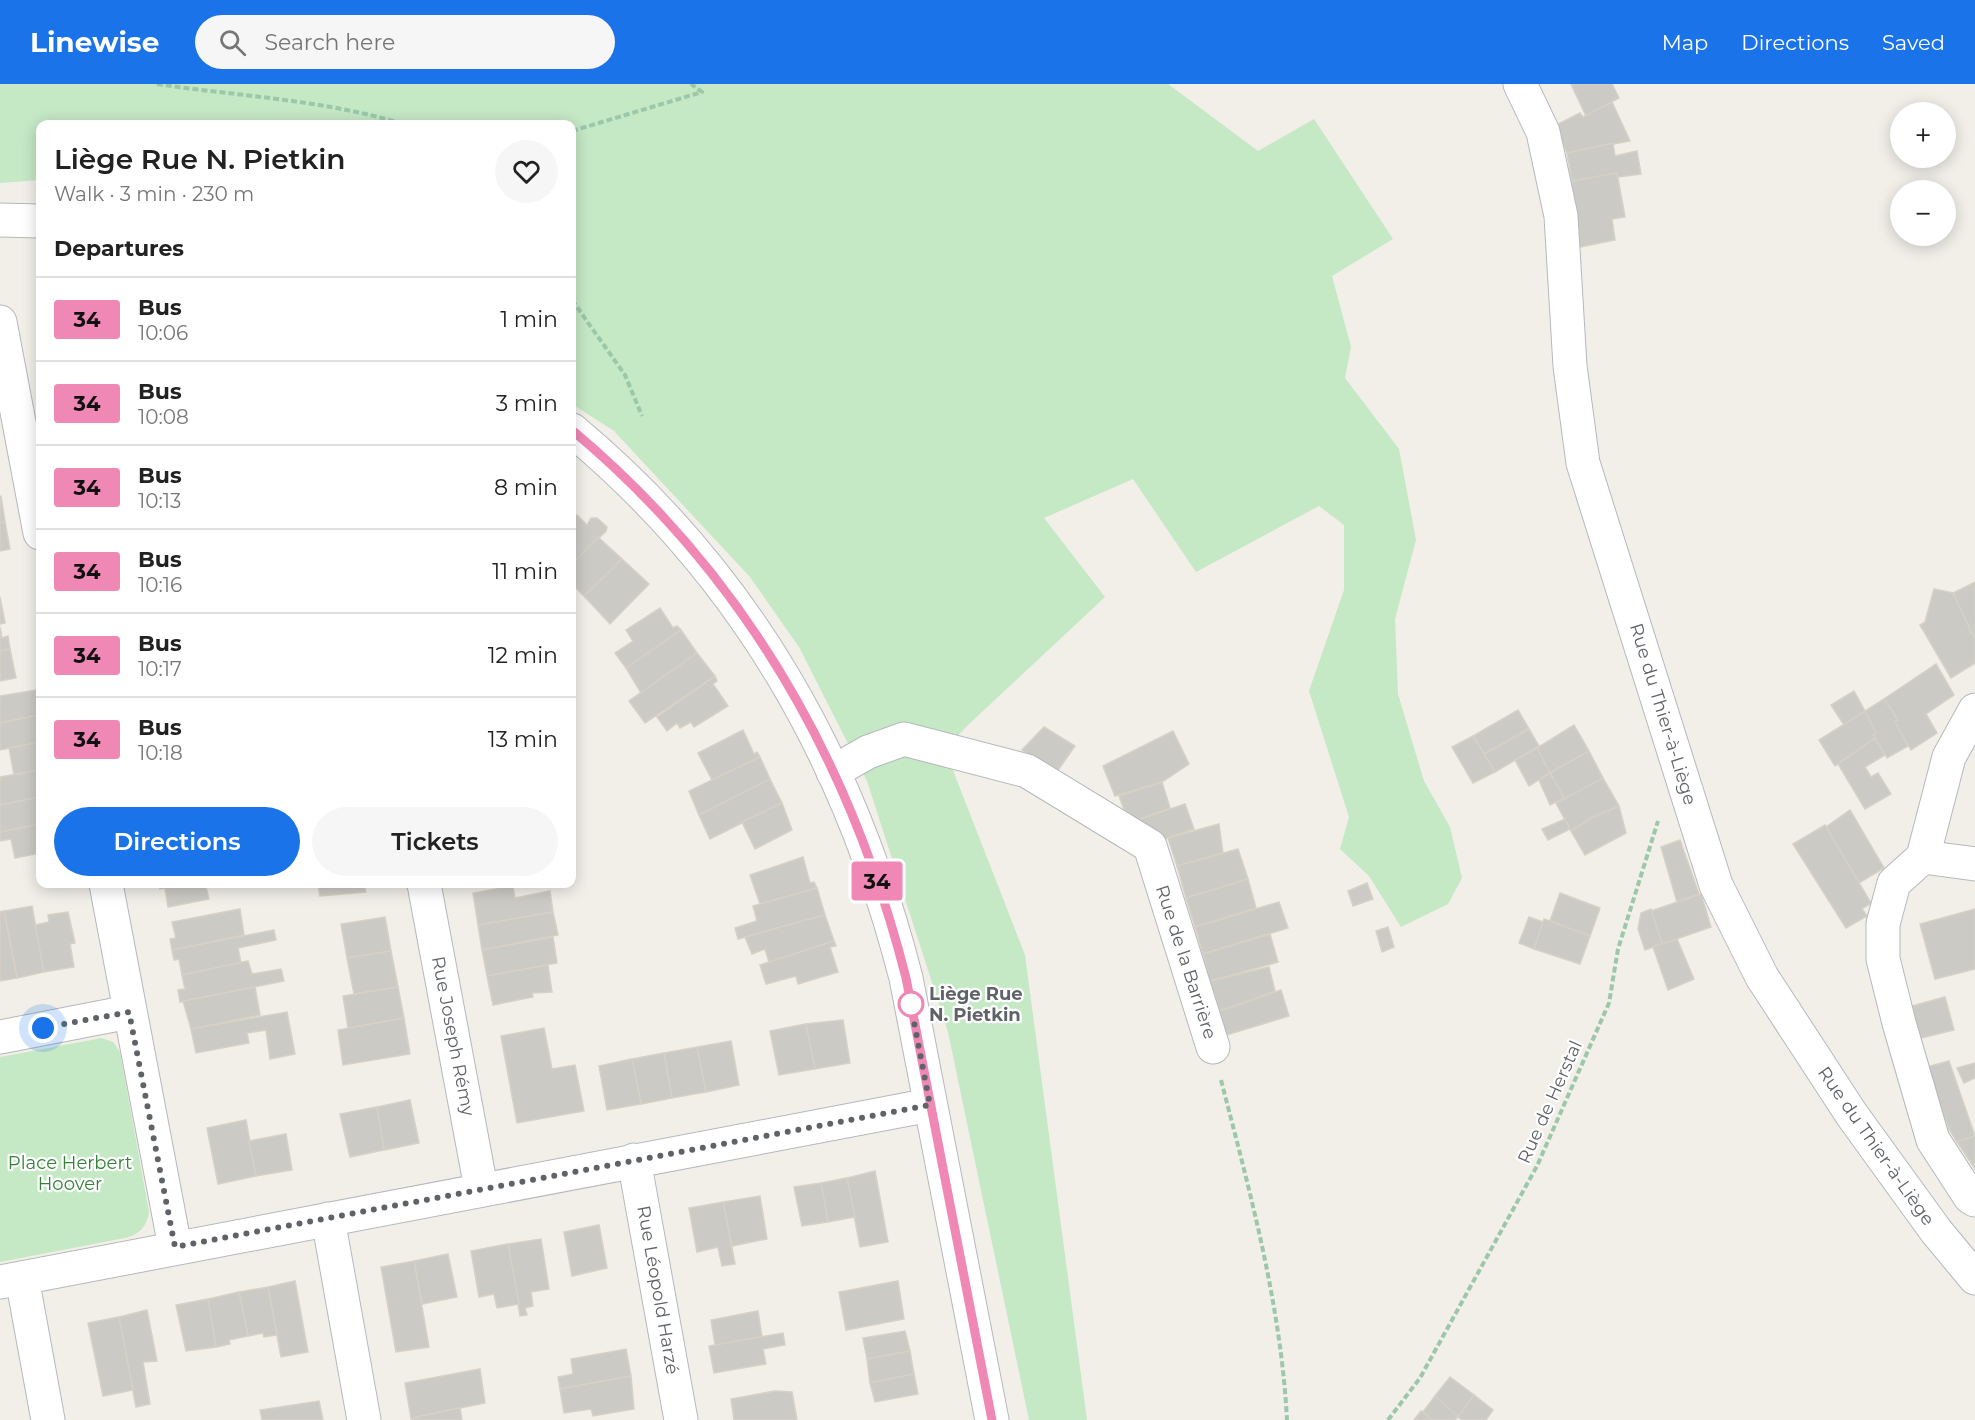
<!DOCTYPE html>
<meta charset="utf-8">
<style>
:root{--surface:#fff;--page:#f6f6f6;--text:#222;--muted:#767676;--line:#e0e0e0;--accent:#1a73e8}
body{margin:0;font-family:Montserrat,sans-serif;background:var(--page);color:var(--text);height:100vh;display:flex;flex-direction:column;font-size:22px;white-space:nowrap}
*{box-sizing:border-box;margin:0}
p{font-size:20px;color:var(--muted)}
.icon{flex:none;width:33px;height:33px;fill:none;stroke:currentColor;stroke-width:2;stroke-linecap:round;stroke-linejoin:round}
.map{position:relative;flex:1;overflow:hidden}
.side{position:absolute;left:36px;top:36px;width:540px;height:768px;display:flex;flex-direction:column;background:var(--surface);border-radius:12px;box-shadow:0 3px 15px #0003}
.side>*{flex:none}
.badge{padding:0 12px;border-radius:4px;font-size:21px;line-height:39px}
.buttons{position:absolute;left:1890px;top:18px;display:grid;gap:12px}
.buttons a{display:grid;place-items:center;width:66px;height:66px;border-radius:50%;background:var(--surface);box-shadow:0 3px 15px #0003;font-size:30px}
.you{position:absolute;width:30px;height:30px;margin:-15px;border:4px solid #fff;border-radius:50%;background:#1a73e8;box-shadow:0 0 0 9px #1a73e833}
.map>.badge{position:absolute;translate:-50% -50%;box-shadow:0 0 0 3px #fff}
h2{padding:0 18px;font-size:22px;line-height:54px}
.round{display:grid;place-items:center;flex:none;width:63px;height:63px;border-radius:32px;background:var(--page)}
.overview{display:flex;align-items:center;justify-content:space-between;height:102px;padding:0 18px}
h1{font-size:28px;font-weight:600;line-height:45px}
.action{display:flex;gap:12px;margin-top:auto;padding:12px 18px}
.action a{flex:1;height:69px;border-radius:36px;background:var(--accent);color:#fff;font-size:24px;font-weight:600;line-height:69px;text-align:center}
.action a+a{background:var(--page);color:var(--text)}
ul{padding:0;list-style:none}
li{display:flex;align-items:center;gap:18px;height:84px;padding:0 18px;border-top:2px solid var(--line)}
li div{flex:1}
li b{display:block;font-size:22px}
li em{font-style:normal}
li .badge{min-width:66px;font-weight:700;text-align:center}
header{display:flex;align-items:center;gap:36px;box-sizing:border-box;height:84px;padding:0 30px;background:var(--accent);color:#fff}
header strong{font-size:28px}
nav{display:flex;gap:33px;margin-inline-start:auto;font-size:21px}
.search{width:420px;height:54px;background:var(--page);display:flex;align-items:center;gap:15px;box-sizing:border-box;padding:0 21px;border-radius:33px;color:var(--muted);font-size:22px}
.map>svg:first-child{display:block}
.green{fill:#c5e8c5}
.building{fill:#cccac5;stroke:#d6d1c6;stroke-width:1.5}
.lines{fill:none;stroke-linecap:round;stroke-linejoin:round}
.street-casing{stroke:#b5b8bc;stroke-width:35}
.path{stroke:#9cc7a9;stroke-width:4;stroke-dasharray:6 3;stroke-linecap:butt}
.street{stroke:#fff;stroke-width:33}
.line-casing{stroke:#fff;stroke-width:14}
.line{stroke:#f088b6;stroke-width:9}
.walk{stroke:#5f6368;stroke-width:6;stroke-dasharray:0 10.8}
.stop-dot{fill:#fff;stroke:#f088b6;stroke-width:3}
.labels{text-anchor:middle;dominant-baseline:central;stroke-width:4.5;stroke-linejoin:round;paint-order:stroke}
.street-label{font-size:18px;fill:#5f6368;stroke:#fff}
.stop-label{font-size:18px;font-weight:bold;fill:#5f6368;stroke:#fff;text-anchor:start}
.park-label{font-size:18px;fill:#348238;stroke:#fff}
</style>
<header>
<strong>Linewise</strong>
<div class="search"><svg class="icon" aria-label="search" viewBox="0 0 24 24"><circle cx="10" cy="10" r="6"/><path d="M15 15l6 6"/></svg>Search here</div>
<nav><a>Map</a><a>Directions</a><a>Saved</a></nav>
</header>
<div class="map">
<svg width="1975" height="1336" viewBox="0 0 1975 1336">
<rect width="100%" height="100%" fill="#f1efe8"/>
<!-- green -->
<g class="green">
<path d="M0 0H1168L1258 67 1314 35 1393 155 1332 192 1351 263 1345 294 1399 365 1416 456 1395 535 1398 610 1424 697 1450 743 1462 794 1448 820 1401 843 1369 792 1340 765 1349 733 1309 607 1344 506V441L1319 422 1196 488 1133 395 1044 434 1105 513 967 642 945 666 1025 871 1087 1336H1029L948 948 867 697 799 563 750 493 614 347 572 320V40H40V96L0 99Z"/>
<path d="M102 954 113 958 120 968 149 1128C146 1143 140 1150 125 1154L0 1178V973Z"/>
</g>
<!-- building -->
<g class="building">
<path d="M1571 0H1612L1619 14 1586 32Z"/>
<path d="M1612 18 1630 57 1567 69 1556 41 1580 29 1583 33Z"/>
<path d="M1613 59 1615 72 1637 67 1641 90 1618 93 1617 89 1572 97 1567 69Z"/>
<path d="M1617 89 1625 133 1612 135 1615 156 1580 163 1572 97Z"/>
<path d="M1 412 5 438 0 439V413Z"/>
<path d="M577 431 587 441 591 434H597L607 443 606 447 572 480V436Z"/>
<path d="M5 438 10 465 0 467V439Z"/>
<path d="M598 453 622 475 584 512 572 500V480Z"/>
<path d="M622 475 649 500 610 540 584 512Z"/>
<path d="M1975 498V556L1953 509Z"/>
<path d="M1934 505 1953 509 1975 556V579L1951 594 1920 541 1925 538Z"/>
<path d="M0 513 5 539 0 540Z"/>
<path d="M660 524 673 544 677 542 681 546 626 584 615 569 633 557 626 546Z"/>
<path d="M0 543 2 554 8 552 10 565 0 567Z"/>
<path d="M681 546 697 569 641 609 626 584Z"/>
<path d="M10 565 16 594 0 597V567Z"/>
<path d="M697 569 715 592 645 639 629 617Z"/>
<path d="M1936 580 1954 611 1926 630 1937 649 1911 666 1895 638 1898 636 1884 615Z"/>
<path d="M715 592 717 597 713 600 728 622 694 643 691 638 680 644 677 639 667 647 657 633Z"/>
<path d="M36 606 40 631 0 639V612Z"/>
<path d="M1854 607 1865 627 1844 641 1831 621Z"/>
<path d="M1884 615 1898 636 1895 638 1908 662 1887 674 1873 651 1876 649 1865 627Z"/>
<path d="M1518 626 1529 645 1484 670 1473 652Z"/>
<path d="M1865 627 1876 649 1873 651 1875 654 1835 682 1819 656Z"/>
<path d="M40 631V658L0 666V639Z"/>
<path d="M1574 641 1589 667 1550 689 1537 664Z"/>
<path d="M1044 643 1075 662 1056 689 1022 666Z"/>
<path d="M1529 645 1539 662 1495 688 1484 670Z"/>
<path d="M743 646 754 670 757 668 760 673 712 696 698 669Z"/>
<path d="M1173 647 1189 680 1162 698 1115 712 1103 682Z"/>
<path d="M1473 652 1495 688 1473 699 1452 663Z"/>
<path d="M1875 654 1885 671 1865 683 1871 693 1878 689 1891 710 1865 725 1838 680Z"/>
<path d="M40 658V686L14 691 9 664Z"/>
<path d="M1537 664 1550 689 1529 702 1515 676Z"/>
<path d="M1589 667 1603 694 1568 714H1564L1550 689Z"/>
<path d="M760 673 770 695 699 731 689 707Z"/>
<path d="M40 686V713L0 721V693Z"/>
<path d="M1550 689 1564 714 1550 721 1539 696Z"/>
<path d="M1603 694 1619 722 1591 734 1571 747 1556 719Z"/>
<path d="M770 695 782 719 710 755 699 731Z"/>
<path d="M1162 698 1170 724 1129 739 1119 712Z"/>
<path d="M40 713V740L0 748V721Z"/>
<path d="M782 719 792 746 755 765 742 738Z"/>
<path d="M1185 720 1194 745 1168 754 1152 759 1129 739Z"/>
<path d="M1619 722 1626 749 1585 771 1571 747 1591 734Z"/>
<path d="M1850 726 1884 784 1859 799 1826 743Z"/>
<path d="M1565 735 1570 745 1548 756 1542 745Z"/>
<path d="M40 740V769L15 774 11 755 0 757V748Z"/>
<path d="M1219 740 1223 769 1177 782 1168 754Z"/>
<path d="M1825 741 1871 819 1862 825 1867 832 1846 844 1793 760Z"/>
<path d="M1680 756 1699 810 1677 818 1661 763Z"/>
<path d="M1238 765 1248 795 1186 814 1177 782Z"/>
<path d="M803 773 810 799 814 798 817 804 760 820 750 791Z"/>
<path d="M1248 795 1256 824 1195 843 1186 814Z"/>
<path d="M1367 799 1373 815 1353 822 1348 807Z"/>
<path d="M158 800H226L206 803 209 815 168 823 165 804 160 805Z"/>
<path d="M318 800H364L366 808 320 812Z"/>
<path d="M513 802 515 814 550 807 553 828 478 841 473 809Z"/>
<path d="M817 804 825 831 738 855 735 844 757 837 753 822Z"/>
<path d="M1560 809 1600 824 1590 852 1550 837Z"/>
<path d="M1701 810 1711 843 1662 860 1651 827Z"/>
<path d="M1279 818 1288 844 1203 870 1195 843Z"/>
<path d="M32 822 44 888 17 894 4 827Z"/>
<path d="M240 825 244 851 172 866 170 855 176 854 172 838Z"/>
<path d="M1651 825 1662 860 1645 866 1638 845 1641 829Z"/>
<path d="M1975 825V885L1935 895 1920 840Z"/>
<path d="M4 827 17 894 0 897V828Z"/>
<path d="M68 828 75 859 70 860 74 883 44 888 35 841 49 838 48 831Z"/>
<path d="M553 828 558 851 482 866 478 841Z"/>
<path d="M825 831 834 857 769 878 765 865 752 870 745 853Z"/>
<path d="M385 833 391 867 347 874 341 840Z"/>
<path d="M1529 833 1543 838 1534 865 1519 859Z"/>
<path d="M1544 835 1590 852 1580 880 1534 865Z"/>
<path d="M1388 843 1394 863 1382 868 1376 847Z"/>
<path d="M274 846 276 856 238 864 241 879 182 891 179 875 174 876 172 866Z"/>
<path d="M1270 850 1278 878 1210 897 1203 870Z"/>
<path d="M553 853 557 879 487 892 482 866Z"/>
<path d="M1677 855 1694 895 1668 906 1653 863Z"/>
<path d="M834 857 836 862 830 863 838 888 798 900 796 892 766 900 760 881Z"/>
<path d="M391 867 398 903 354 910 347 874Z"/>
<path d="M248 877 252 890 281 885 284 897 180 918 178 906 185 905 182 891Z"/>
<path d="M548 881 552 908 532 909 533 913 493 921 487 892Z"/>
<path d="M1269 883 1275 907 1220 927 1210 897Z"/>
<path d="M255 903 260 931 191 945 183 917Z"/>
<path d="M398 903 404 934 348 944 343 912Z"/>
<path d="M1281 906 1289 932 1226 951 1220 927Z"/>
<path d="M1945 913 1954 946 1921 954 1912 922Z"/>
<path d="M287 928 295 970 270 975 266 946 247 949 249 959 196 969 191 945Z"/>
<path d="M404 934 410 970 343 981 338 946Z"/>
<path d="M843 936 850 979 815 985 806 940Z"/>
<path d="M806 940 815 985 779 991 770 947Z"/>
<path d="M544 944 552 985 575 981 584 1027 517 1039 501 952Z"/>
<path d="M731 957 739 1001 706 1008 697 963Z"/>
<path d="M697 963 706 1008 672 1014 664 969Z"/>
<path d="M664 969 672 1014 641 1020 632 975Z"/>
<path d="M632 975 641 1020 607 1026 599 982Z"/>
<path d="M1949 977 1975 1052 1957 1058 1949 1045 1927 983Z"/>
<path d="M1975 979V994L1964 999 1957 984Z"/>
<path d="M410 1016 419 1059 384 1066 377 1023Z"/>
<path d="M377 1023 384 1066 350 1073 340 1030Z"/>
<path d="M246 1036 256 1092 218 1100 207 1044Z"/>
<path d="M286 1050 292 1086 256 1092 249 1057Z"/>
<path d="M1975 1052V1085L1957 1058Z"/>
<path d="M875 1087 888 1158 860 1163 847 1094Z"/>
<path d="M847 1094 855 1133 828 1138 821 1099Z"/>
<path d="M821 1099 828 1138 802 1142 794 1103Z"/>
<path d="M760 1112 767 1155 732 1162 723 1118Z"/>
<path d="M723 1118 735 1180 722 1182 718 1163 697 1168 689 1124Z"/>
<path d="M599 1141 607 1184 572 1192 564 1148Z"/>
<path d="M541 1155 549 1205 531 1208 533 1222 525 1224 527 1231 520 1232 508 1160Z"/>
<path d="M508 1160 519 1220 497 1224 494 1210 479 1213 471 1167Z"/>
<path d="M448 1170 457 1213 422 1220 414 1177Z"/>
<path d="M414 1177 429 1263 396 1268 381 1183Z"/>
<path d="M295 1197 308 1268 281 1273 268 1203Z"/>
<path d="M898 1197 904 1235 846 1246 839 1208Z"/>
<path d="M268 1203 277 1251 264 1253 263 1249 248 1252 239 1208Z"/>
<path d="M239 1208 248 1252 229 1256 230 1260 216 1263 208 1215Z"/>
<path d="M208 1215 216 1263 186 1267 176 1221Z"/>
<path d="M147 1226 157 1277 143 1278 150 1320 136 1323 119 1233Z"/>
<path d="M758 1227 762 1253 715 1261 711 1236Z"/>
<path d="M119 1233 133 1306 103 1312 88 1239Z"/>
<path d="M905 1247 910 1267 867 1275 863 1254Z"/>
<path d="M783 1249 785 1261 763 1265 766 1280 714 1289 709 1262Z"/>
<path d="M626 1265 631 1292 560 1305 558 1293 573 1290 571 1275Z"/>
<path d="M910 1267 914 1290 870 1299 867 1275Z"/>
<path d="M480 1285 485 1319 411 1334 405 1299Z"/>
<path d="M914 1290 918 1310 875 1318 870 1299Z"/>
<path d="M631 1292 634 1325 593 1332 591 1325 564 1329 560 1305Z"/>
<path d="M1450 1293 1474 1311 1458 1333 1435 1312Z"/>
<path d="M775 1307 792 1308 797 1336H734L731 1315Z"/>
<path d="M1474 1311 1493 1326 1486 1336H1462L1458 1333Z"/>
<path d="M1435 1312 1458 1333 1455 1336H1432L1423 1328Z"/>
<path d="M319 1317 323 1336H262L260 1326Z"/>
<path d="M460 1324 462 1336H412L411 1334Z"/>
<path d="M1421 1327 1423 1328 1432 1336H1414Z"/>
</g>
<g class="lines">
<!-- street casing -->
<g class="street-casing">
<g id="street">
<path d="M1520 0 1543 48 1561 132 1570 282 1583 379 1716 801 1762 893 1852 1031 1936 1147 1975 1194"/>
<path d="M0 136 40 137"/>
<path d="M0 238 40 449"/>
<path d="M572 346C746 491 850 676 906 894L992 1336"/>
<path d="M833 688 868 668 904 655 1027 687 1150 762 1213 963"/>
<path d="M1923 773 1949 673 1975 626"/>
<path d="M1975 780 1923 773 1894 799 1883 840V875L1899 939 1933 1056 1970 1113 1975 1116"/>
<path d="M106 800 175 1163"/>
<path d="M424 800 481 1104"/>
<path d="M0 953 129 928"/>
<path d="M634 1076 681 1336"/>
<path d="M328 1135 364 1336"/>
<path d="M22 1194 48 1336"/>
<path d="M0 1198 930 1021"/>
</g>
</g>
<!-- path -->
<g class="path">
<path d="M157 0C237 12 326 16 403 40"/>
<path d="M572 47 702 8 691 0"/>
<path d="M572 216 625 291 642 332"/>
<path d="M1221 996C1250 1108 1281 1221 1287 1336"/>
<path d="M1388 1336 1420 1294 1537 1082 1609 919 1618 865 1658 737"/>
</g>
<!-- street -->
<use href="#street" class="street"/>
</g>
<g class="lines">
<!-- line casing -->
<g class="line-casing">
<path id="line" d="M572 346C744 490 851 677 906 894L992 1336"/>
</g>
<!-- line -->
<use href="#line" class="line"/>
<!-- walk -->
<path class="walk" d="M43 944 129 928 175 1163 930 1021 909 912 911 920"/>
</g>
<!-- markers -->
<circle class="stop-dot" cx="911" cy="920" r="12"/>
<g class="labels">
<!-- street labels -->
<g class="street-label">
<text transform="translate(1663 630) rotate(73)">Rue du Thier-à-Liège</text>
<text transform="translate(1186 878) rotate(72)">Rue de la Barrière</text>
<text transform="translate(453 952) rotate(79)">Rue Joseph Rémy</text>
<text transform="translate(1550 1018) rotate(-66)">Rue de Herstal</text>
<text transform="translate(1876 1062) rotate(55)">Rue du Thier-à-Liège</text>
<text transform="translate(658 1206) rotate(80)">Rue Léopold Harzé</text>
</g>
<!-- stop labels -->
<g class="stop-label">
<text x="929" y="910">Liège Rue<tspan x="929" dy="21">N. Pietkin</tspan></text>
</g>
<!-- park labels -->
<g class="park-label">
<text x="70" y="1079">Place Herbert<tspan x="70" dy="21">Hoover</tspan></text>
</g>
</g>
</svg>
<div class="buttons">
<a>+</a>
<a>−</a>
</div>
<div class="you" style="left:43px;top:944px"></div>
<b class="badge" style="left:877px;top:797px;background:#f088b6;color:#111">34</b>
<section class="side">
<div class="overview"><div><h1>Liège Rue N. Pietkin</h1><p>Walk · 3 min · 230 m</p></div><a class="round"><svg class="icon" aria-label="heart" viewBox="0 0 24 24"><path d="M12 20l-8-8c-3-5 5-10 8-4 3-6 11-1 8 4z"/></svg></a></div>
<h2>Departures</h2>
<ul>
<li><span class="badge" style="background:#f088b6;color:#111">34</span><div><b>Bus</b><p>10:06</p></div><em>1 min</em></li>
<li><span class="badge" style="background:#f088b6;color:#111">34</span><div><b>Bus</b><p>10:08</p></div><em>3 min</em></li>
<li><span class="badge" style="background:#f088b6;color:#111">34</span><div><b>Bus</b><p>10:13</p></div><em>8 min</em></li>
<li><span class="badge" style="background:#f088b6;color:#111">34</span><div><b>Bus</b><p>10:16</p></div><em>11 min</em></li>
<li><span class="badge" style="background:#f088b6;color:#111">34</span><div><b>Bus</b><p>10:17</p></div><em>12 min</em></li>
<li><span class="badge" style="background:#f088b6;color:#111">34</span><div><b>Bus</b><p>10:18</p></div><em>13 min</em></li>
</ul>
<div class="action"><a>Directions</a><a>Tickets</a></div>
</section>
</div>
